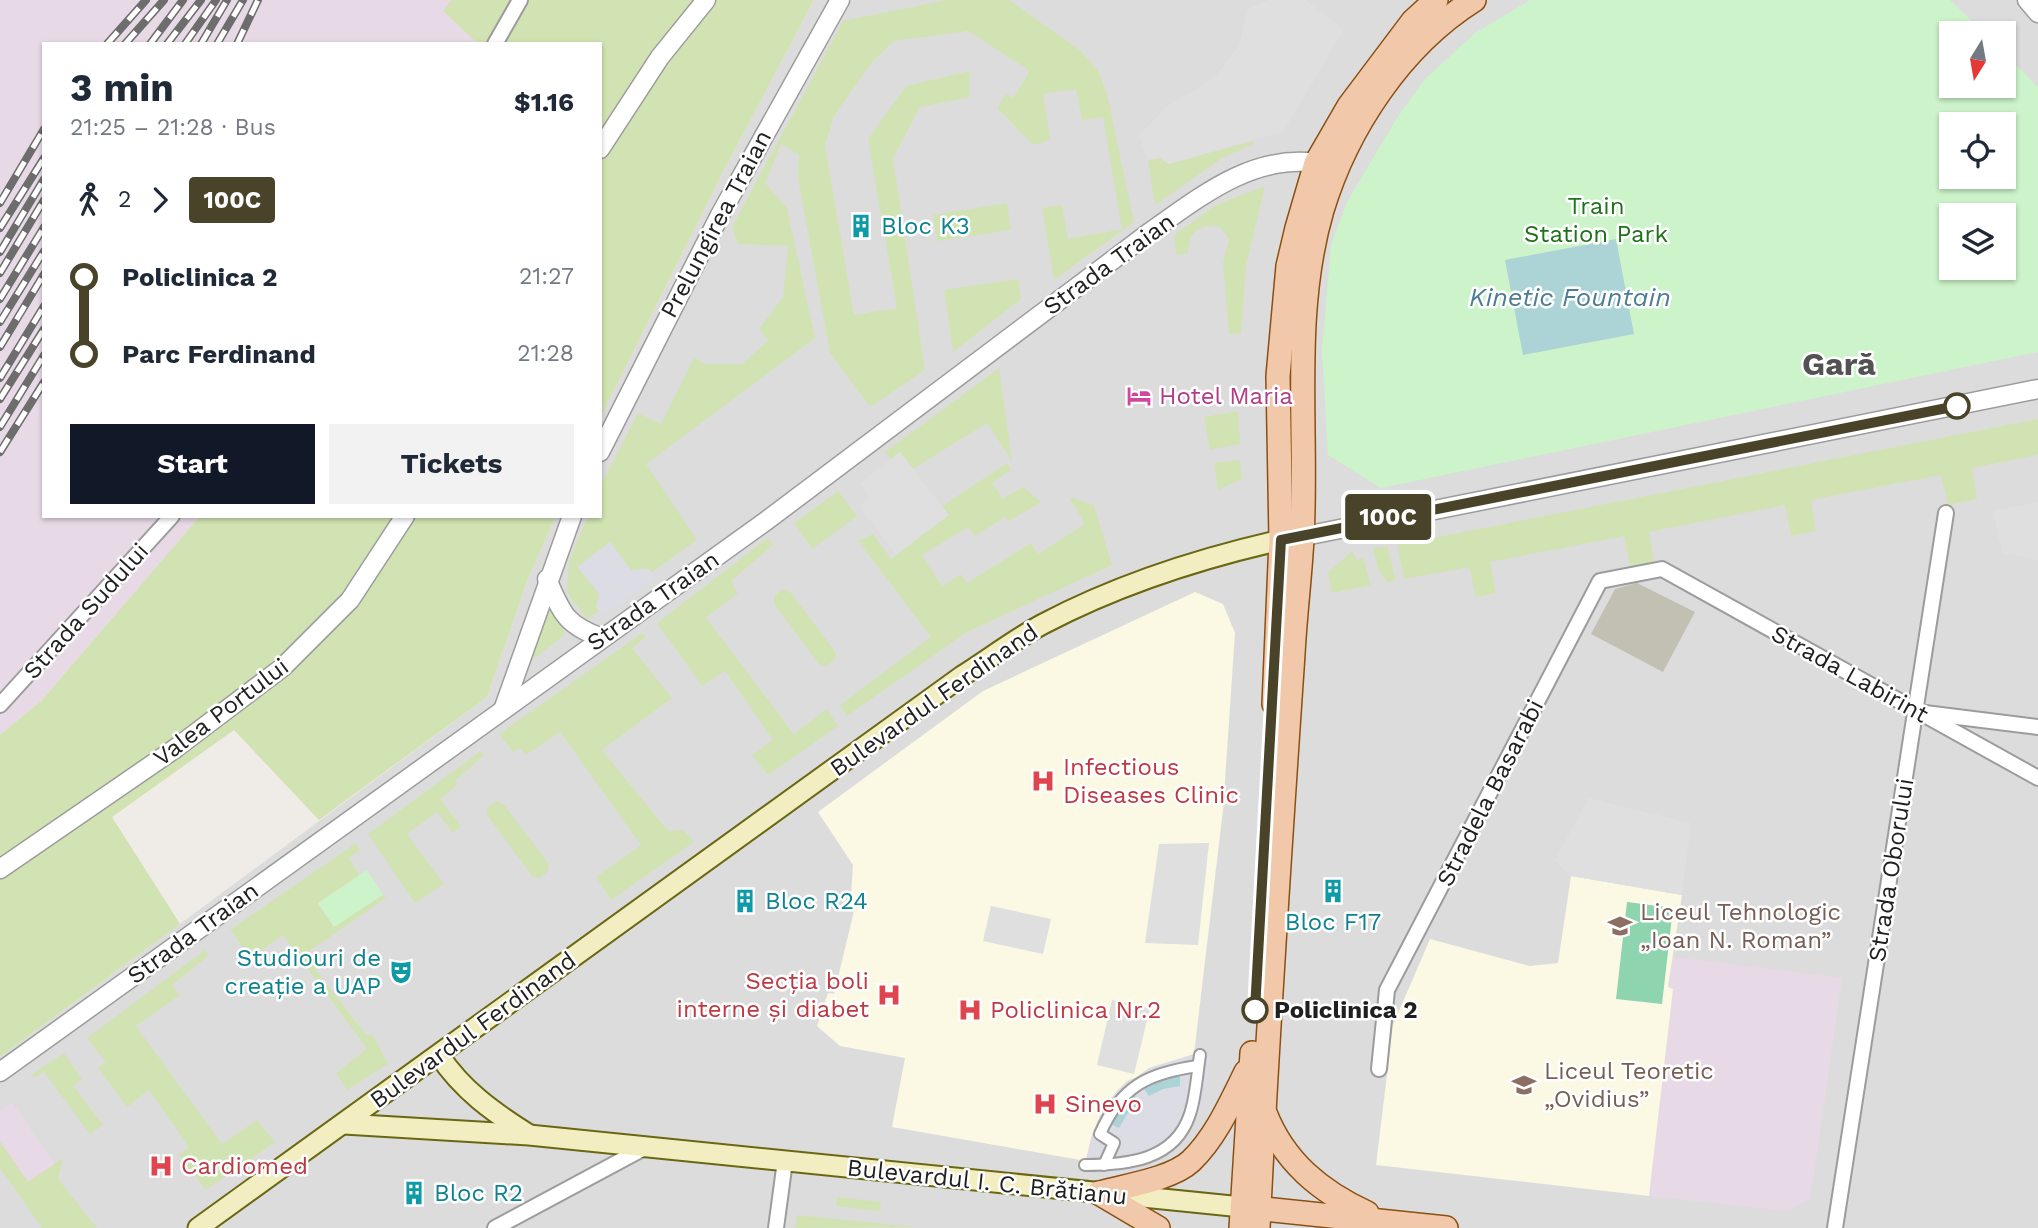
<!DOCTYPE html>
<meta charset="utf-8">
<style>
:root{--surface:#fff;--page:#f2f2f3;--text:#1f2937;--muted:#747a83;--accent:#111827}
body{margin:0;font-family:"Work Sans",sans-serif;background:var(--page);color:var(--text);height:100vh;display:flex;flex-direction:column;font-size:26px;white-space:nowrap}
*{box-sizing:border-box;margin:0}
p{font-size:23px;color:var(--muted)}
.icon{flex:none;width:38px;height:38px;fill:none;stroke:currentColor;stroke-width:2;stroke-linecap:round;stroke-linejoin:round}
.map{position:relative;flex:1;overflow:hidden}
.side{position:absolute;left:42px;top:42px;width:560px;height:476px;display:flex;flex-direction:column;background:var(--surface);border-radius:0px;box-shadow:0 2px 5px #0004}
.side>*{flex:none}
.badge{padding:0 14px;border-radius:5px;font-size:24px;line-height:46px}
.needle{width:46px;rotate:191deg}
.controls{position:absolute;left:1939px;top:21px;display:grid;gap:14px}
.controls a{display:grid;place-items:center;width:77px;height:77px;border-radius:0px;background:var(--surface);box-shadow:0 2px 5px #0004;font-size:35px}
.map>.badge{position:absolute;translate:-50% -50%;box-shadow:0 0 0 4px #fff}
.legs{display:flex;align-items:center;gap:10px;height:77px;padding:0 28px;font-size:23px}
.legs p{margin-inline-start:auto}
.headline{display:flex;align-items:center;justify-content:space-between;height:119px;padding:0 28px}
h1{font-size:38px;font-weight:700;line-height:52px}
.cta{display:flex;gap:14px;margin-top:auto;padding:14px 28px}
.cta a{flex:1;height:80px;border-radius:0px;background:var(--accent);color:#fff;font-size:28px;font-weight:700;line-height:80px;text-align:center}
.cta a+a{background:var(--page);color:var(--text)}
ul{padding:0 28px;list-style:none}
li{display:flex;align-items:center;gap:24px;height:77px;font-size:26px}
li i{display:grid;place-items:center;width:10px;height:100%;margin:0 9px;background:currentColor}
li i::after{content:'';width:18px;height:18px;margin:-9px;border:5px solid;border-radius:50%;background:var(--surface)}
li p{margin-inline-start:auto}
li:first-child i{background:linear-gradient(#0000 50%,currentColor 0)}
li:last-child i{background:linear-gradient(currentColor 50%,#0000 0)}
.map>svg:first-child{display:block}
.residential{fill:#dddcdc;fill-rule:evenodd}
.industrial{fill:#e7d9e6}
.education{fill:#fbf8e3}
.construction{fill:#c2c0b3}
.grass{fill:#d1e3b2}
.park{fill:#ccf3c9;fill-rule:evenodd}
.pitch{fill:#8ed4af}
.parking{fill:#dfdfdf}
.plaza{fill:#dbdce4}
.water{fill:#acd4d7}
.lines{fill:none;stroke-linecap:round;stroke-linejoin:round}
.pedestrian-casing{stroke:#9c9c9c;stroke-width:14}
.minor-casing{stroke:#9c9c9c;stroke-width:18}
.tertiary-casing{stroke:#9c9c9c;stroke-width:21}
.secondary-casing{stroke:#6a6712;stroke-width:23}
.primary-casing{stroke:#895012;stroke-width:26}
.pedestrian{stroke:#fff;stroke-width:10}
.minor{stroke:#fff;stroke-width:14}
.tertiary{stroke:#fff;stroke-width:18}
.secondary{stroke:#f2eec1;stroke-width:19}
.primary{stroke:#f1c8a9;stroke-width:23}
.rail-casing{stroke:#6d6d6d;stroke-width:8}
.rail{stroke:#fff;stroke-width:5;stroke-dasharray:16;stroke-linecap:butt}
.line-1-casing{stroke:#fff;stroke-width:16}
.line-1{stroke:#494429;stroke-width:10}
.stop-1-dot{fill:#fff;stroke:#494429;stroke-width:3.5}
.labels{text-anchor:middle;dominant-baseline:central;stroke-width:5;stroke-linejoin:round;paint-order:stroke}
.park-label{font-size:24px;fill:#1e7219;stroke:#fff}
.street-label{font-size:24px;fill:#1f1f1f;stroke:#fff}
.culture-label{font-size:24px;fill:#0d838f;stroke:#fff;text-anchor:start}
.hotel-label{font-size:24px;fill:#b23c85;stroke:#fff;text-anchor:start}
.health-label{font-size:24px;fill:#be3a42;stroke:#fff;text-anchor:start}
.education-label{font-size:24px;fill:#785e54;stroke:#fff;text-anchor:start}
.stop-label{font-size:24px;font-weight:bold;fill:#1f1f1f;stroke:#fff;text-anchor:start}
.water-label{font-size:26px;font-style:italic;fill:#4f7c95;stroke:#fff}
.district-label{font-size:32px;font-weight:bold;fill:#525252;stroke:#fff}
</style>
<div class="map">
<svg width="2038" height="1228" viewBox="0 0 2038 1228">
<rect width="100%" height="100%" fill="#efebe7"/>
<!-- residential -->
<path class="residential" d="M814 0H2038V1228H0V1057L487 697 528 579 556 516H600V418L723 172ZM1951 33H2004V86H1951ZM1951 124H2004V177H1951ZM1951 215H2004V268H1951Z"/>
<!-- industrial -->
<g class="industrial">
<path d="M0 0H558L529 44H44V516H200L42 700 0 735Z"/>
<path d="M1673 957 1842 978 1813 1180 1809 1200 1788 1211 1649 1196 1673 989 1668 988Z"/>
<path d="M12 1102 55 1164 28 1182 0 1142V1111Z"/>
</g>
<!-- education -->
<g class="education">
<path d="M1195 592 1223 604 1235 633 1223 810 1194 1054 1127 1081 1118 1090 1103 1109 1092 1135 1086 1161 892 1127 905 1058 840 1046 817 1026 828 993 834 994 854 911 850 910 853 865 818 812 983 691Z"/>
<path d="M1571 876 1682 895 1668 987 1673 989 1649 1196 1376 1165 1393 1025 1430 939 1530 966 1558 963Z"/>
</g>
<!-- construction -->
<path class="construction" d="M1637 583 1695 612 1663 672 1591 634 1615 589Z"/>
<!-- grass -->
<g class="grass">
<path d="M452 0H814L723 172 600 418V44H478L443 11Z"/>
<path d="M946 0H1009L1081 51 1098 71 1107 94 1134 222 1054 280 1042 208 1062 205 1068 239 1122 229 1103 117 1082 120 1076 89 1043 94 1050 140 1033 145 997 108 1006 94 1013 98 1030 71 968 31 894 41 872 62 834 116 825 145 854 315 897 308 868 139 906 86 970 71 969 97 920 107 893 158 925 370 870 407 830 353 798 178 799 155 781 144 765 183 787 208 815 338 646 464 697 540 652 572 648 569 631 570 610 542 596 607 599 611 587 619 567 593 569 561 588 516H600V487L638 413 661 424 694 358 706 364H742L768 341 759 329 783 297 788 246 738 244 732 227 843 21Z"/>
<path d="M1253 141 1254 144 1222 158 1155 205 1148 160 1160 158 1169 164Z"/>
<path d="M1265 186 1246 266 1241 333 1229 334 1223 263 1229 239 1220 227C1199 223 1189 232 1188 253L1176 255 1174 235 1216 205Z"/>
<path d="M1007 203 1011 230 937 241 933 215Z"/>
<path d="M1018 279 1021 299 953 352 944 290Z"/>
<path d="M999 368 1012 461 987 423 913 469 900 452 891 459 885 452Z"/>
<path d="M1238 411 1240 444 1210 450 1204 417Z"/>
<path d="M2038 419V455L1972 468 1977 499 1948 505 1941 475 1811 500 1816 531 1791 536 1785 505 1649 532 1654 562 1630 567 1624 536 1490 562 1496 593 1476 597 1469 567 1404 579 1397 545Z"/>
<path d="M1240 460 1242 479 1218 490 1214 463Z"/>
<path d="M1007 463 1011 470 992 483 1002 499 1023 487 1041 502 1009 521 1005 517 975 536 968 527 922 555 942 586 961 574 967 583 1031 543 1038 554 1085 524 1069 497 1094 505 1112 565 967 632 847 716 840 705 931 637 858 541 873 534 891 559 948 515 942 506Z"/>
<path d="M838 491 857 516 812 549 794 523Z"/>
<path d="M200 516H556L528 579 487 697 319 820 234 730 112 817 180 924 0 1057V735L42 700Z"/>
<path d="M768 538 773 545 731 581 738 593 706 618 794 734 827 709 838 726 768 775 752 755 773 740 725 671 702 686 657 623Z"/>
<path d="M1387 546 1396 580 1387 582 1378 570 1373 548Z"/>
<path d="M1352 551 1357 560 1363 558 1371 585 1332 593 1328 573Z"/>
<path d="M783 589 791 593 836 653 835 659 827 666 820 665 774 604V596Z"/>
<path d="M547 607 552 608 565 634 530 662Z"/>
<path d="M642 633 646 637 632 648 672 698 602 750 668 831 683 830 694 842 611 900 596 877 641 845 560 732 526 755 520 748 513 752 499 734Z"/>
<path d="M481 751 484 755 455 781 457 785 440 799 461 826 453 833 437 812 407 834 444 884 415 903 368 834Z"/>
<path d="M496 801 504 805 549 864 548 871 540 878 533 877 487 815V808Z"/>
<path d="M356 843 360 850 349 858 360 876 318 904 334 927 383 895 386 898 308 952 315 962V969L366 1035H373L388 1064 347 1090 336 1073 367 1049 283 935 251 958 230 930Z"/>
<path d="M205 950 208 956 172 985 180 995 136 1026 222 1144 257 1120 275 1142 206 1190 179 1155 189 1147 149 1090 127 1107 98 1068 106 1062 87 1038Z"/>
<path d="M64 1053 82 1079 73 1086 103 1125 90 1134 44 1072 33 1078 31 1075Z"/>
<path d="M0 1142 28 1182 63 1158 58 1179 97 1228H42L0 1168Z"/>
<path d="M837 1197 881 1202 880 1211 836 1206Z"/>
<path d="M797 1215 916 1227 795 1228Z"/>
</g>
<!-- park -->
<g class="park">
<path d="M1530 0H1950L1984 33H1951V86H2004V53L2038 87V352L1381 488 1328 455 1322 350 1331 245 1347 202 1397 118 1424 80 1475 33ZM1951 124H2004V177H1951ZM1951 215H2004V268H1951Z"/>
<path d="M367 870 383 895 334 927 318 903Z"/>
</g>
<!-- pitch -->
<path class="pitch" d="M1627 902 1673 908 1662 1004 1616 999Z"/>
<!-- parking -->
<g class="parking">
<path d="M1269 0H1305L1344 30 1283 132 1168 164 1160 158 1148 160 1139 136 1166 107 1214 78 1239 46 1248 9Z"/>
<path d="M900 452 949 515 896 555 859 506 869 497 859 484Z"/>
<path d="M2038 502V560L2002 553 1993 511Z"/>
<path d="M1588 798 1691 823 1682 895 1571 876 1555 860Z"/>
<path d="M1209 843 1198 945 1145 943 1159 844Z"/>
<path d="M991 906 1051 919 1043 954 983 941Z"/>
<path d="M1112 1000 1150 1008 1134 1074 1097 1065Z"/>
</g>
<!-- plaza -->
<g class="plaza">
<path d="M610 542 631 570 648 569 656 577 603 616 596 607 600 595 577 567Z"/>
<path d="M1194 1054 1211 1056 1207 1084 1198 1117 1177 1147 1154 1164 1119 1174 1083 1172 1092 1135 1103 1109 1118 1090 1149 1068Z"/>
</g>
<!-- water -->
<g class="water">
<path d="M1616 239 1634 334 1523 355 1505 260Z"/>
<path d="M1180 1076V1086L1163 1089 1149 1096 1144 1089 1159 1080Z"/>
<path d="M1134 1094 1140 1103 1127 1114 1119 1128 1111 1124 1113 1117Z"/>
</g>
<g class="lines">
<!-- pedestrian casing -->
<g class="pedestrian-casing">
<g id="pedestrian">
<path d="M1085 1165C1126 1165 1175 1161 1190 1114 1196 1096 1197 1074 1200 1055"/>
<path d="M1104 1165 1114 1143 1100 1134C1121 1086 1148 1073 1198 1066"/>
</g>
</g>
<!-- minor casing -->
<g class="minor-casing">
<g id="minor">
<path d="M495 44 520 0"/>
<path d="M0 705 172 516"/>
<path d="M1925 713 2038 727"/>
<path d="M1379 1069 1387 990 1600 581 1662 569 2038 778"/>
<path d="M495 1228 646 1147"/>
<path d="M776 1228 785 1161"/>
<path d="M1835 1228 1946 513"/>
</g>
</g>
<!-- tertiary casing -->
<g class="tertiary-casing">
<g id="tertiary">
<path d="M2027 0 2038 13"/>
<path d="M600 149 660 57 706 0"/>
<path d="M600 452 720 215 840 0"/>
<path d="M1290 539 2038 389"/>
<path d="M547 579C562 613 565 625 602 638"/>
<path d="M503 710 572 516"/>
<path d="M0 869 176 748 283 667 350 600 405 516"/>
<path d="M0 1072 766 521 1150 232C1200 197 1252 154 1316 163"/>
</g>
</g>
<!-- secondary casing -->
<g class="secondary-casing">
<g id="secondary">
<path d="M439 1055C462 1090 493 1112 528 1134"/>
<path d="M344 1124 529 1135 1242 1207"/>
<path d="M198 1228 962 676C989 659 1015 639 1043 624 1119 584 1197 559 1281 540"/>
</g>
</g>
<!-- primary casing -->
<g class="primary-casing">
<g id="primary">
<path d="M1274 704 1281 540 1278 376 1288 266 1297 228 1316 163 1349 106 1413 21 1436 0"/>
<path d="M1265 1113C1284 1162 1321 1192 1367 1213"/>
<path d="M1099 1193C1125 1186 1172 1179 1191 1161 1216 1137 1231 1102 1246 1072"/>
<path d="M1099 1193 1158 1228"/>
<path d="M1245 1207 1446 1228"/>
<path d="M1241 1228 1252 1053"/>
<path d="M1258 1228C1267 1037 1280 845 1293 654 1295 615 1300 577 1302 538 1308 429 1291 316 1322 210 1347 128 1401 46 1474 0"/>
</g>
</g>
<!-- pedestrian -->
<use href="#pedestrian" class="pedestrian"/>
<!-- minor -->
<use href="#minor" class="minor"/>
<!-- tertiary -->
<use href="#tertiary" class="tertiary"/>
<!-- secondary -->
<use href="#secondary" class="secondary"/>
<!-- primary -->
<use href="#primary" class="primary"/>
<!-- rail casing -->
<g class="rail-casing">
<g id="rail">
<path d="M107 44 146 0"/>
<path d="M125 44 164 0"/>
<path d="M150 44 183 0"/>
<path d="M167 44 201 0"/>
<path d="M185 44 216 0"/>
<path d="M201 44 227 0"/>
<path d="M217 44 243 0"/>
<path d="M237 44 258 0"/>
<path d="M0 203 44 129"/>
<path d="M0 228 44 158"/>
<path d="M0 252 44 179"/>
<path d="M0 273 44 200"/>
<path d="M0 299 44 227"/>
<path d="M0 322 44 251"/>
<path d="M0 347 44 274"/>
<path d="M0 378 44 306"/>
<path d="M0 399 44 329"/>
<path d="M0 427 44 355"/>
<path d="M0 452 44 382"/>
</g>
</g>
<!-- rail -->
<use href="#rail" class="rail"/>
</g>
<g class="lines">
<!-- line-1 casing -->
<g class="line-1-casing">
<path id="line-1" d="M1255 1010 1281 540 1957 406"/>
</g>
<!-- line-1 -->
<use href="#line-1" class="line-1"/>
</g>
<!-- icons -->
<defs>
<g id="building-bare" transform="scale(1.89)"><path d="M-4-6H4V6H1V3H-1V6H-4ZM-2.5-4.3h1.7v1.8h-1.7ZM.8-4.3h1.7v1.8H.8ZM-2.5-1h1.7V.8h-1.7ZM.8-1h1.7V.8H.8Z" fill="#0f9aa8" stroke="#fff" stroke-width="2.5" paint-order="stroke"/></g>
<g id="hotel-bare" transform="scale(1.89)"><path d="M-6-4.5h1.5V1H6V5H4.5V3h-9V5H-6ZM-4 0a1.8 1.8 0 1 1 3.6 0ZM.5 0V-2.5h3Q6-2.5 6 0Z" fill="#d1479c" stroke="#fff" stroke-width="2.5" paint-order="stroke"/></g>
<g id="hospital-bare" transform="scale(1.89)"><path d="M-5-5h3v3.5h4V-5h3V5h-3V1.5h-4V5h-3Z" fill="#e0444e" stroke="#fff" stroke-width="2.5" paint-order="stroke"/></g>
<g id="school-bare" transform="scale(1.89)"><path d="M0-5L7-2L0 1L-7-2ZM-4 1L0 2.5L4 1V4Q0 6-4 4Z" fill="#8d6e63" stroke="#fff" stroke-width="2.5" paint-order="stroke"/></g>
<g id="theatre-bare" transform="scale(1.89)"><path d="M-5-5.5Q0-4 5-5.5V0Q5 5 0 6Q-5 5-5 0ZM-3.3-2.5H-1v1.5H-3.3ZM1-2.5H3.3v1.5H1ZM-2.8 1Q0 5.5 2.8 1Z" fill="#0f9aa8" stroke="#fff" stroke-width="2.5" paint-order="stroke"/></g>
</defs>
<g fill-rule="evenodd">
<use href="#building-bare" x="861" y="226"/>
<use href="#hotel-bare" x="1139" y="396"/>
<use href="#hospital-bare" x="1043" y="781"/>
<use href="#building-bare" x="1333" y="891"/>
<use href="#building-bare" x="745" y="901"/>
<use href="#school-bare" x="1620" y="926"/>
<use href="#theatre-bare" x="401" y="972"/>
<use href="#hospital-bare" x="889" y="995"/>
<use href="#hospital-bare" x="970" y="1010"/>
<use href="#school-bare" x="1524" y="1085"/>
<use href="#hospital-bare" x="1045" y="1104"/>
<use href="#hospital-bare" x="161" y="1166"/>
<use href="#building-bare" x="414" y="1193"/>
</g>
<!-- markers -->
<g class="stop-1-dot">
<circle cx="1957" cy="406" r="12"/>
<circle cx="1255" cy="1010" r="12"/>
</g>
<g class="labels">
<!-- park labels -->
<g class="park-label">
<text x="1596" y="206">Train<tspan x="1596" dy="28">Station Park</tspan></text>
</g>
<!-- street labels -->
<g class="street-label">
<text transform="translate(716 224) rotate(-62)">Prelungirea Traian</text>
<text transform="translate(1109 264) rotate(-36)">Strada Traian</text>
<text transform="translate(653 601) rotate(-35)">Strada Traian</text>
<text transform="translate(86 611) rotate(-48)">Strada Sudului</text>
<text transform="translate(1850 674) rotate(29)">Strada Labirint</text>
<text transform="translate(934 700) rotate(-35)">Bulevardul Ferdinand</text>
<text transform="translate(221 712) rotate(-37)">Valea Portului</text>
<text transform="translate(1490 793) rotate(-63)">Stradela Basarabi</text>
<text transform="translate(1891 870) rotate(-81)">Strada Oborului</text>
<text transform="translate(193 933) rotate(-36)">Strada Traian</text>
<text transform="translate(473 1030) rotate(-36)">Bulevardul Ferdinand</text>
<text transform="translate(987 1182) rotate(6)">Bulevardul I. C. Brătianu</text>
</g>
<!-- culture labels -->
<g class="culture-label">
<text x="881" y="226">Bloc K3</text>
<text x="765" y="901">Bloc R24</text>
<text x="1333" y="922" text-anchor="middle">Bloc F17</text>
<text x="381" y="958" text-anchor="end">Studiouri de<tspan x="381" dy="28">creație a UAP</tspan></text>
<text x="434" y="1193">Bloc R2</text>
</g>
<!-- hotel labels -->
<g class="hotel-label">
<text x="1159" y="396">Hotel Maria</text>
</g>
<!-- health labels -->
<g class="health-label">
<text x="1063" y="767">Infectious<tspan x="1063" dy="28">Diseases Clinic</tspan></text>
<text x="869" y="981" text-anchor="end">Secția boli<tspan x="869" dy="28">interne și diabet</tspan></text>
<text x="990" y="1010">Policlinica Nr.2</text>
<text x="1065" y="1104">Sinevo</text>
<text x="181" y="1166">Cardiomed</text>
</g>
<!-- education labels -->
<g class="education-label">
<text x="1640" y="912">Liceul Tehnologic<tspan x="1640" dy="28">„Ioan N. Roman”</tspan></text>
<text x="1544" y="1071">Liceul Teoretic<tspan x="1544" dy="28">„Ovidius”</tspan></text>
</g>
<!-- stop labels -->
<g class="stop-label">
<text x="1274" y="1010">Policlinica 2</text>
</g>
<!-- water labels -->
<g class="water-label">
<text x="1570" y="297">Kinetic Fountain</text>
</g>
<!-- district labels -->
<g class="district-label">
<text x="1839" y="364">Gară</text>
</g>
</g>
</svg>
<div class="controls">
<a><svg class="needle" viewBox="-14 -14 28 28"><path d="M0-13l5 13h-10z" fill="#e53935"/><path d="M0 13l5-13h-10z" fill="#747a83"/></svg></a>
<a><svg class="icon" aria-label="locate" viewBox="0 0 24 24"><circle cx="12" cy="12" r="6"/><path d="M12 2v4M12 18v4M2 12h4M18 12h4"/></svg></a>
<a><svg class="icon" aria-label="layers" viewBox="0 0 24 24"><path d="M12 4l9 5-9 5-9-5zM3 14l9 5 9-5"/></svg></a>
</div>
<b class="badge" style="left:1388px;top:517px;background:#494429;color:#fff">100C</b>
<section class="side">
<div class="headline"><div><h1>3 min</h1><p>21:25 – 21:28 · Bus</p></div><b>$1.16</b></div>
<div class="legs"><svg class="icon" aria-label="walk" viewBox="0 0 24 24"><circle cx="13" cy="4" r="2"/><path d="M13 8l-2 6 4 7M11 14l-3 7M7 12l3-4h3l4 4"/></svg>2<svg class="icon" aria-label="forward" viewBox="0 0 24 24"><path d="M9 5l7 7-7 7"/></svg><b class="badge" style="background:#494429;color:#fff">100C</b></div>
<ul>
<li><i style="color:#494429"></i><b>Policlinica 2</b><p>21:27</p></li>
<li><i style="color:#494429"></i><b>Parc Ferdinand</b><p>21:28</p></li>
</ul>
<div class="cta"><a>Start</a><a>Tickets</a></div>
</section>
</div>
